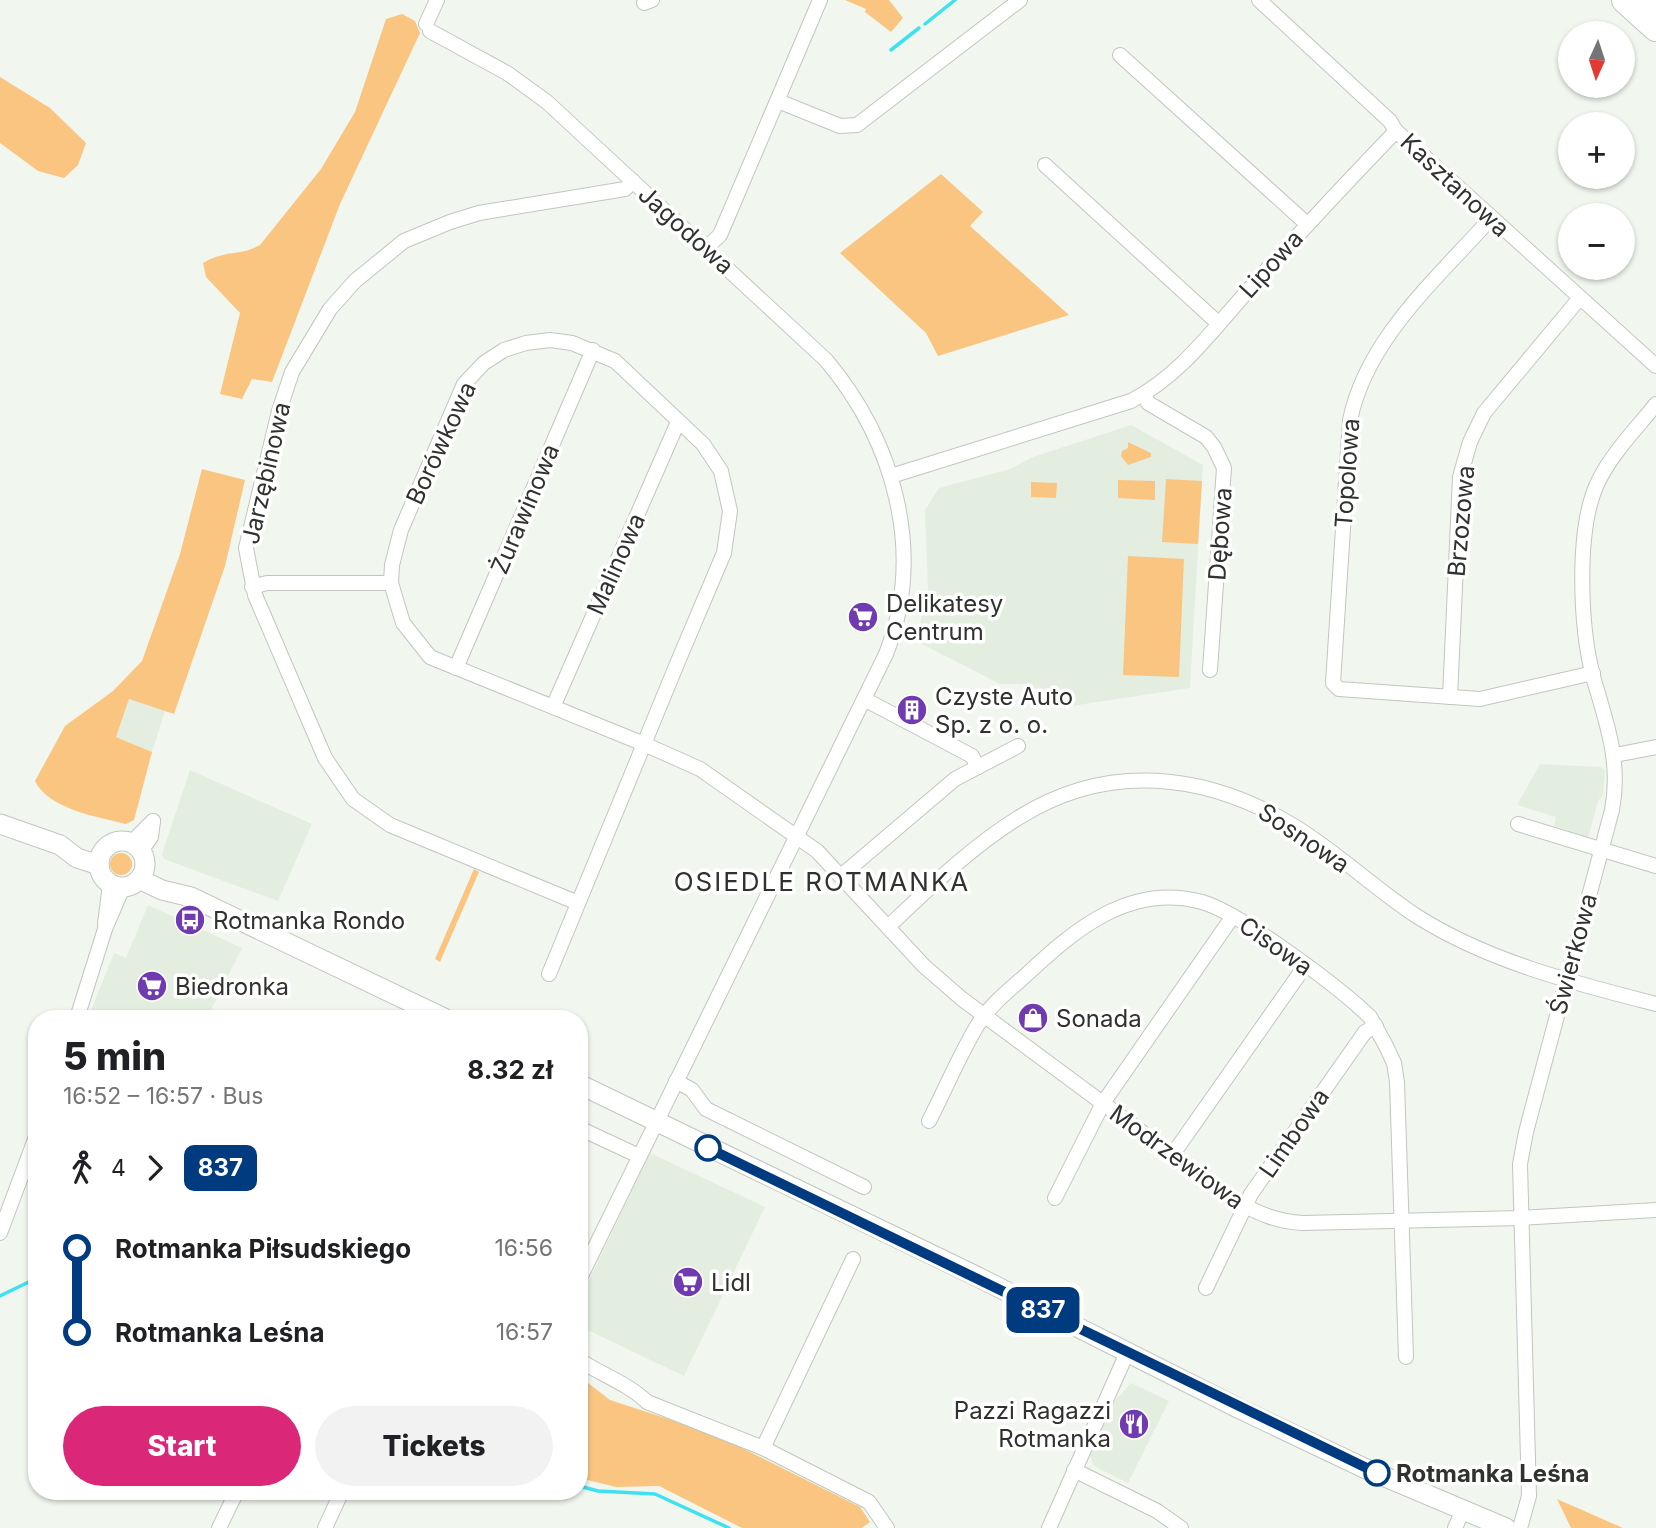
<!DOCTYPE html>
<meta charset="utf-8">
<style>
:root{--surface:#fff;--page:#f2f2f2;--text:#202124;--muted:#757577;--accent:#db2777}
body{margin:0;font-family:Inter,sans-serif;background:var(--page);color:var(--text);height:100vh;display:flex;flex-direction:column;font-size:26px;white-space:nowrap}
*{box-sizing:border-box;margin:0}
p{font-size:23px;color:var(--muted)}
.icon{flex:none;width:38px;height:38px;fill:none;stroke:currentColor;stroke-width:2;stroke-linecap:round;stroke-linejoin:round}
.map{position:relative;flex:1;overflow:hidden}
.drawer{position:absolute;left:28px;top:1010px;width:560px;height:490px;display:flex;flex-direction:column;background:var(--surface);border-radius:28px;box-shadow:0 2px 5px #0004}
.drawer>*{flex:none}
.badge{padding:0 14px;border-radius:10px;font-size:24px;line-height:46px}
.needle{width:46px;rotate:183deg}
.tools{position:absolute;left:1558px;top:21px;display:grid;gap:14px}
.tools a{display:grid;place-items:center;width:77px;height:77px;border-radius:50%;background:var(--surface);box-shadow:0 2px 5px #0004;font-size:35px}
.map>.badge{position:absolute;translate:-50% -50%;box-shadow:0 0 0 4px #fff}
.legs{display:flex;align-items:center;gap:10px;height:77px;padding:0 35px;font-size:23px}
.legs p{margin-inline-start:auto}
.summary{display:flex;align-items:center;justify-content:space-between;height:119px;padding:0 35px}
h1{font-size:38px;font-weight:800;line-height:52px}
.cta{display:flex;gap:14px;margin-top:auto;padding:14px 35px}
.cta a{flex:1;height:80px;border-radius:42px;background:var(--accent);color:#fff;font-size:28px;font-weight:800;line-height:80px;text-align:center}
.cta a+a{background:var(--page);color:var(--text)}
ul{padding:0 35px;list-style:none}
li{display:flex;align-items:center;gap:24px;height:84px;font-size:26px}
li i{display:grid;place-items:center;width:10px;height:100%;margin:0 9px;background:currentColor}
li i::after{content:'';width:18px;height:18px;margin:-9px;border:5px solid;border-radius:50%;background:var(--surface)}
li p{margin-inline-start:auto}
li:first-child i{background:linear-gradient(#0000 50%,currentColor 0)}
li:last-child i{background:linear-gradient(currentColor 50%,#0000 0)}
.map>svg:first-child{display:block}
.built{fill:#e3eee0}
.green{fill:#f9c581}
.lines{fill:none;stroke-linecap:round;stroke-linejoin:round}
.stream{stroke:#40e1ee;stroke-width:3.5}
.minor-casing{stroke:#c1c6bf;stroke-width:16}
.secondary-casing{stroke:#c1c6bf;stroke-width:21}
.motorway-casing{stroke:#c1c6bf;stroke-width:28}
.minor{stroke:#fff;stroke-width:14}
.secondary{stroke:#fff;stroke-width:19}
.motorway{stroke:#fff;stroke-width:26}
.line-1-casing{stroke:#fff;stroke-width:16}
.line-1{stroke:#003b80;stroke-width:10}
.stop-1-dot{fill:#fff;stroke:#003b80;stroke-width:3.5}
.labels{text-anchor:middle;dominant-baseline:central;stroke-width:7;stroke-linejoin:round;paint-order:stroke}
.street-label{font-size:24px;fill:#30322f;stroke:#fff}
.poi-label{font-size:24px;fill:#30322f;stroke:#fff;text-anchor:start}
.stop-label{font-size:24px;font-weight:bold;fill:#30322f;stroke:#fff;text-anchor:start}
.neighbourhood-label{font-size:26px;letter-spacing:2px;fill:#30322f;stroke:#fff}
</style>
<div class="map">
<svg width="1656" height="1528" viewBox="0 0 1656 1528">
<rect width="100%" height="100%" fill="#f1f7ef"/>
<!-- built -->
<g class="built">
<path d="M1131 425 1203 465 1190 688 1071 706 1027 684H1000L916 641 928 591 925 510 939 488 1010 469 1033 457Z"/>
<path d="M129 699 165 711 152 752 116 737Z"/>
<path d="M1540 764 1601 767 1605 771 1603 795 1598 801 1588 838 1554 826 1556 817 1517 805Z"/>
<path d="M190 770 312 824 278 901 164 859 162 854Z"/>
<path d="M148 905 242 948 207 1018H88L114 953 126 958Z"/>
<path d="M650 1153 765 1207 684 1376 579 1326V1301Z"/>
<path d="M1131 1383 1169 1401 1128 1483 1094 1466 1090 1456 1114 1402Z"/>
</g>
<!-- green -->
<g class="green">
<path d="M845 0H889L903 18 891 32 865 12 866 9Z"/>
<path d="M402 14 415 21 420 33 340 204 272 382 252 379 242 399 220 394 240 313 206 277 203 263C227 249 238 257 260 245L321 169 355 112 386 19Z"/>
<path d="M0 77 50 108 86 143 78 165 64 178 38 171 0 143Z"/>
<path d="M941 174 983 212 970 226 1069 315 938 356 926 333 840 253Z"/>
<path d="M1128 442 1151 453V457L1128 465 1121 456 1122 451 1128 448Z"/>
<path d="M202 469 245 480 225 566 174 714 129 699 116 737 152 752 134 820 126 824C98 817 48 809 35 781L65 726 113 691 142 661 180 554Z"/>
<path d="M1166 479 1202 481 1198 544 1162 542Z"/>
<path d="M1118 480 1155 481V500L1118 498Z"/>
<path d="M1031 482 1057 483 1056 498 1031 497Z"/>
<path d="M1128 556 1184 559 1179 677 1123 675Z"/>
<circle cx="121" cy="864" r="11"/>
<path d="M474 869 479 872 440 962 435 959Z"/>
<path d="M579 1376 610 1400 714 1434 860 1507 870 1522 862 1528H742L659 1486 616 1487 579 1478Z"/>
<path d="M1557 1499 1623 1528H1571Z"/>
</g>
<g class="lines">
<!-- stream -->
<g class="stream">
<path d="M925 24 955 0"/>
<path d="M891 50 919 28"/>
<path d="M0 1296 37 1278"/>
<path d="M579 1486 598 1491 655 1494 729 1528"/>
</g>
<!-- minor casing -->
<g class="minor-casing">
<g id="minor">
<path d="M1259 0 1390 121 1396 131 1656 366"/>
<path d="M644 3 652 0"/>
<path d="M426 24 437 0"/>
<path d="M430 31 507 73 547 102 826 360C894 441 926 552 886 654L579 1280"/>
<path d="M1120 55 1307 224"/>
<path d="M778 101 840 126 857 125 1020 0"/>
<path d="M1045 165 1218 323"/>
<path d="M1491 218C1438 278 1367 338 1350 420L1333 683 1339 689 1480 699 1593 673"/>
<path d="M706 248 720 235 820 0"/>
<path d="M1144 394 1148 403 1206 437 1214 447 1224 468 1210 670"/>
<path d="M891 476 1131 401C1183 374 1215 326 1254 284 1300 232 1348 181 1396 131"/>
<path d="M252 587 267 583H391"/>
<path d="M456 668 593 350"/>
<path d="M1450 697 1460 477 1470 442 1484 413 1579 299"/>
<path d="M864 699 972 756 978 767"/>
<path d="M553 707 678 422"/>
<path d="M1615 755 1656 747"/>
<path d="M1518 824 1656 866"/>
<path d="M131 843 153 821"/>
<path d="M141 851 151 837 153 821"/>
<path d="M842 875 955 779 1018 746"/>
<path d="M578 903 390 825 353 799 325 758 255 595 246 548 279 411 292 372 330 309 355 281 404 241 450 222 479 213 625 189 633 181"/>
<path d="M105 924 110 884"/>
<path d="M888 927C928 889 971 847 1018 818 1108 761 1206 773 1294 826 1337 852 1375 889 1418 917 1490 962 1574 983 1656 1004"/>
<path d="M549 974 644 744 679 659 724 553 730 511 721 471 703 444 615 361 572 343 550 340 526 343 504 350 484 363 464 384 401 530 392 565 391 583 403 623 430 657 644 744 700 769 817 851 924 966 962 999 1235 1201C1258 1213 1277 1222 1303 1223L1521 1218 1656 1210"/>
<path d="M77 1018 105 929 123 887"/>
<path d="M676 1081 692 1090 706 1109 864 1187"/>
<path d="M929 1121C945 1090 959 1056 977 1026 989 1006 1008 991 1025 976 1074 930 1130 882 1202 902 1238 912 1327 979 1357 1005L1370 1017 1385 1044 1394 1063 1397 1082 1406 1357"/>
<path d="M579 1128 639 1156"/>
<path d="M1173 1154 1305 966"/>
<path d="M1055 1198 1103 1103 1233 916"/>
<path d="M0 1233 37 1134"/>
<path d="M1206 1288 1251 1194 1365 1032 1376 1026"/>
<path d="M579 1360C601 1374 630 1385 647 1402L763 1448 869 1502 887 1528"/>
<path d="M763 1448 853 1259"/>
<path d="M1074 1470 1157 1511 1181 1528"/>
<path d="M219 1528 237 1491"/>
<path d="M325 1528 342 1491"/>
<path d="M1049 1528 1127 1353"/>
<path d="M1455 1528 1463 1510"/>
<path d="M1520 1528 1529 1496 1520 1164 1526 1132 1612 810C1621 763 1607 724 1594 680 1580 629 1575 527 1599 480 1613 452 1637 428 1656 404"/>
</g>
</g>
<!-- secondary casing -->
<g class="secondary-casing">
<g id="secondary">
<path d="M0 824 60 845 77 858 99 865"/>
<circle cx="122" cy="864" r="23"/>
<path d="M139 879 162 890 191 897 444 1018"/>
<path d="M579 1084 976 1276 1240 1409 1364 1468 1506 1528"/>
</g>
</g>
<!-- motorway casing -->
<g class="motorway-casing">
<g id="motorway">
<path d="M1625 0 1656 28"/>
<path d="M1655 0 1656 1"/>
</g>
</g>
<!-- minor -->
<use href="#minor" class="minor"/>
<!-- secondary -->
<use href="#secondary" class="secondary"/>
<!-- motorway -->
<use href="#motorway" class="motorway"/>
</g>
<g class="lines">
<!-- line-1 casing -->
<g class="line-1-casing">
<path id="line-1" d="M708 1148 1377 1473"/>
</g>
<!-- line-1 -->
<use href="#line-1" class="line-1"/>
</g>
<!-- icons -->
<defs>
<g id="supermarket-disc" transform="scale(1.575)"><circle r="9.5" fill="#703ab1" stroke="#fff"/><path d="M-6-5.5h2.5l.6 2H6L4.5 2H-2.5L-4.4-4H-6ZM-1.5 3.2a1.3 1.3 0 1 0 .1 0ZM3 3.2a1.3 1.3 0 1 0 .1 0Z" fill="#fff"/></g>
<g id="building-disc" transform="scale(1.575)"><circle r="9.5" fill="#703ab1" stroke="#fff"/><path d="M-4-6H4V6H1V3H-1V6H-4ZM-2.5-4.3h1.7v1.8h-1.7ZM.8-4.3h1.7v1.8H.8ZM-2.5-1h1.7V.8h-1.7ZM.8-1h1.7V.8H.8Z" fill="#fff"/></g>
<g id="bus-disc" transform="scale(1.575)"><circle r="9.5" fill="#703ab1" stroke="#fff"/><path d="M-5-6H5V4H4V6H2V4H-2V6H-4V4H-5ZM-3.5-4V0h7V-4ZM-3.5 1.2v1.5H-2V1.2ZM2 1.2v1.5H3.5V1.2Z" fill="#fff"/></g>
<g id="shop-disc" transform="scale(1.575)"><circle r="9.5" fill="#703ab1" stroke="#fff"/><path d="M-5-2.5h2.3a2.7 3.5 0 0 1 5.4 0H5L5.5 6h-11ZM-1.5-2.5h3a1.5 2.3 0 0 0-3 0Z" fill="#fff"/></g>
<g id="restaurant-disc" transform="scale(1.575)"><circle r="9.5" fill="#703ab1" stroke="#fff"/><path d="M-5-6h1v4h1v-4h1v4h1v-4h1v5L-1.5 .5V6h-2V.5L-5-1ZM5-6V6H3V1.5H1.5Q1.5-4 5-6Z" fill="#fff"/></g>
</defs>
<g fill-rule="evenodd">
<use href="#supermarket-disc" x="863" y="617"/>
<use href="#building-disc" x="912" y="710"/>
<use href="#bus-disc" x="190" y="920"/>
<use href="#supermarket-disc" x="152" y="986"/>
<use href="#shop-disc" x="1033" y="1018"/>
<use href="#supermarket-disc" x="688" y="1282"/>
<use href="#restaurant-disc" x="1134" y="1424"/>
</g>
<!-- markers -->
<g class="stop-1-dot">
<circle cx="708" cy="1148" r="12"/>
<circle cx="1377" cy="1473" r="12"/>
</g>
<g class="labels">
<!-- street labels -->
<g class="street-label">
<text transform="translate(1455 185) rotate(43)">Kasztanowa</text>
<text transform="translate(686 230) rotate(42)">Jagodowa</text>
<text transform="translate(1271 264) rotate(-48)">Lipowa</text>
<text transform="translate(441 443) rotate(-65)">Borówkowa</text>
<text transform="translate(266 473) rotate(-77)">Jarzębinowa</text>
<text transform="translate(1347 473) rotate(-86)">Topolowa</text>
<text transform="translate(525 509) rotate(-67)">Żurawinowa</text>
<text transform="translate(1461 521) rotate(-85)">Brzozowa</text>
<text transform="translate(1220 534) rotate(-86)">Dębowa</text>
<text transform="translate(616 564) rotate(-66)">Malinowa</text>
<text transform="translate(1304 838) rotate(34)">Sosnowa</text>
<text transform="translate(1276 946) rotate(35)">Cisowa</text>
<text transform="translate(1573 954) rotate(-75)">Świerkowa</text>
<text transform="translate(1294 1133) rotate(-55)">Limbowa</text>
<text transform="translate(1177 1157) rotate(36)">Modrzewiowa</text>
</g>
<!-- poi labels -->
<g class="poi-label">
<text x="886" y="603">Delikatesy<tspan x="886" dy="28">Centrum</tspan></text>
<text x="935" y="696">Czyste Auto<tspan x="935" dy="28">Sp. z o. o.</tspan></text>
<text x="213" y="920">Rotmanka Rondo</text>
<text x="175" y="986">Biedronka</text>
<text x="1056" y="1018">Sonada</text>
<text x="711" y="1282">Lidl</text>
<text x="1111" y="1410" text-anchor="end">Pazzi Ragazzi<tspan x="1111" dy="28">Rotmanka</tspan></text>
</g>
<!-- stop labels -->
<g class="stop-label">
<text x="1396" y="1473">Rotmanka Leśna</text>
</g>
<!-- neighbourhood labels -->
<g class="neighbourhood-label">
<text x="822" y="881">OSIEDLE ROTMANKA</text>
</g>
</g>
</svg>
<div class="tools">
<a><svg class="needle" viewBox="-14 -14 28 28"><path d="M0-13l5 13h-10z" fill="#e53935"/><path d="M0 13l5-13h-10z" fill="#757577"/></svg></a>
<a>+</a>
<a>−</a>
</div>
<b class="badge" style="left:1043px;top:1310px;background:#003b80;color:#fff">837</b>
<section class="drawer">
<div class="summary"><div><h1>5 min</h1><p>16:52 – 16:57 · Bus</p></div><b>8.32 zł</b></div>
<div class="legs"><svg class="icon" aria-label="walk" viewBox="0 0 24 24"><circle cx="13" cy="4" r="2"/><path d="M13 8l-2 6 4 7M11 14l-3 7M7 12l3-4h3l4 4"/></svg>4<svg class="icon" aria-label="forward" viewBox="0 0 24 24"><path d="M9 5l7 7-7 7"/></svg><b class="badge" style="background:#003b80;color:#fff">837</b></div>
<ul>
<li><i style="color:#003b80"></i><b>Rotmanka Piłsudskiego</b><p>16:56</p></li>
<li><i style="color:#003b80"></i><b>Rotmanka Leśna</b><p>16:57</p></li>
</ul>
<div class="cta"><a>Start</a><a>Tickets</a></div>
</section>
</div>
